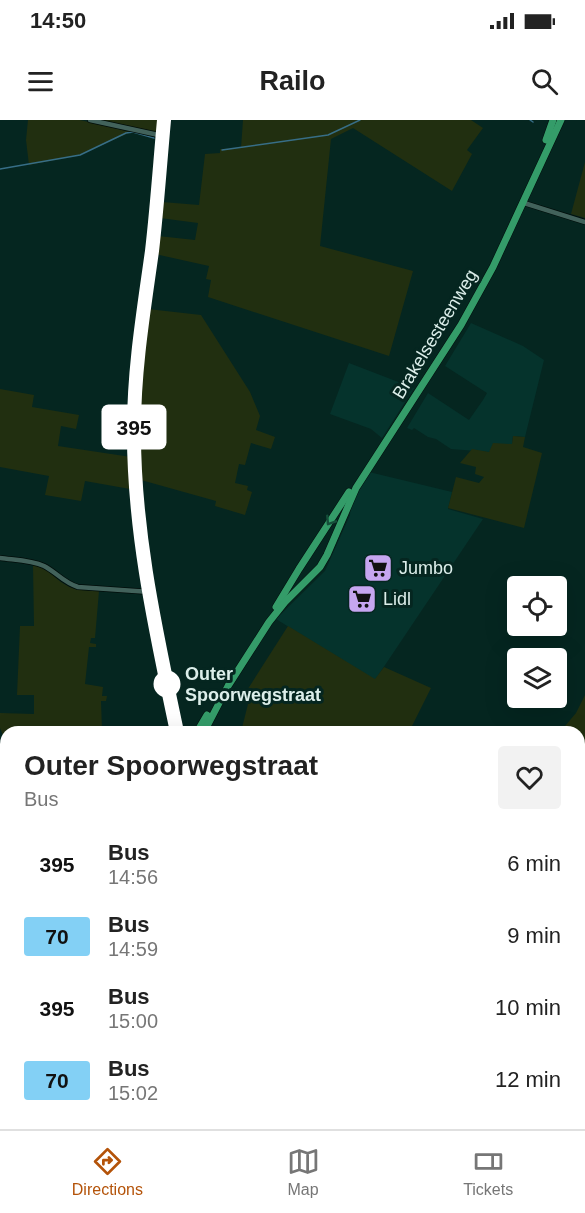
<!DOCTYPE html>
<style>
:root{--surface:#fff;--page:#f2f2f2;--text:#222;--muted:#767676;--line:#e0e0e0;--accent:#b45309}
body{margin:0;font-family:Arial,sans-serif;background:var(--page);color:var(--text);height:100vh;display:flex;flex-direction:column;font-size:22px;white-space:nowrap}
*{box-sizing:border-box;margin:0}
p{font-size:20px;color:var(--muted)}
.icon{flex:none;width:33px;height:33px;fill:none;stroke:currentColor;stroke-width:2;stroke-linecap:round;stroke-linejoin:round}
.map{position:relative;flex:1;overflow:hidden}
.drawer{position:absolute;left:0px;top:606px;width:585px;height:404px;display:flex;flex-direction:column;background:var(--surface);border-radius:18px 18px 0 0;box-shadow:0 6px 24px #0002}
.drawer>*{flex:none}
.badge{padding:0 12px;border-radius:4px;font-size:21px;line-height:39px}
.buttons{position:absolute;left:507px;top:456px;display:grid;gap:12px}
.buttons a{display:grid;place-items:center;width:60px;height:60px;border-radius:6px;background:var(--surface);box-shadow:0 6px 24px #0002;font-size:30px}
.map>.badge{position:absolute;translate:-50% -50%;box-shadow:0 0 0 3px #fff}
.round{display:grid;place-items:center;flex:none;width:63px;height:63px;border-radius:6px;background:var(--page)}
.headline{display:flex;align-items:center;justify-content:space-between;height:102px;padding:0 24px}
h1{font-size:28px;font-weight:600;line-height:45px}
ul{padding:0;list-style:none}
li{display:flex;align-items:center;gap:18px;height:72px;padding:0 24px}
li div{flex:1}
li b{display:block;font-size:22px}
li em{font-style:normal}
li .badge{min-width:66px;font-weight:700;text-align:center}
.status{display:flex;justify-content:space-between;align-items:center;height:42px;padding:0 30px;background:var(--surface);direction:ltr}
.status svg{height:16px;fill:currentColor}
header{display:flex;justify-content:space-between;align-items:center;height:78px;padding:0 24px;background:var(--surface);font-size:27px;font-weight:600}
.tabs{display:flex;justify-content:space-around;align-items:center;height:84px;border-top:2px solid var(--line);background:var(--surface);font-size:16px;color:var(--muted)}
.tabs a{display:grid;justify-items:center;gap:3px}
.tabs .selected{color:var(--accent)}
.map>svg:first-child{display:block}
.built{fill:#05332c}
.green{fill:#212f10}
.water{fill:#376e87}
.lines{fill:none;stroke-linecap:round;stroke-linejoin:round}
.stream{stroke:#376e87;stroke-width:1.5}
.minor-casing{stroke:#000d0a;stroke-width:6}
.tertiary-casing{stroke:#000d0a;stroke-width:7}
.primary-casing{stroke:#000d0a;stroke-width:8}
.minor{stroke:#42625b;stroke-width:4.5}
.tertiary{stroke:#42625b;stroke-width:5}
.primary{stroke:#349c69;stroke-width:7}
.oneway{stroke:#154f3a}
.line-casing{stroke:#fff;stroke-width:14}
.line{stroke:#fff;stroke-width:9}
.stop-dot{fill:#fff;stroke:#fff;stroke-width:3}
.labels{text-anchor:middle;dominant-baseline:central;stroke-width:6;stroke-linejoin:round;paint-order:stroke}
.street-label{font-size:18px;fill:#dceeea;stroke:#052620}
.poi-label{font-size:18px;fill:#dceeea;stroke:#052620;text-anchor:start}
.stop-label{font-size:18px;font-weight:bold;fill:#dceeea;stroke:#052620;text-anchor:start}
</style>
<div class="status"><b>14:50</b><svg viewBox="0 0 49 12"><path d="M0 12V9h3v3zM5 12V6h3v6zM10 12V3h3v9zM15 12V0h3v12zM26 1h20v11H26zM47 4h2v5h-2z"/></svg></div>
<header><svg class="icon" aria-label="menu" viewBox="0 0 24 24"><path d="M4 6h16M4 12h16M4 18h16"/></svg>Railo<svg class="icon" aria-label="search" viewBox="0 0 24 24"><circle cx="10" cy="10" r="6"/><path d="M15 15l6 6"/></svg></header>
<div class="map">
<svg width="585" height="1009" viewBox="0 0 585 1009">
<rect width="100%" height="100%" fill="#052620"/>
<!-- built -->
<g class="built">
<path d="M471 203 523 226 544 240 525 317 513 316 512 324 489 332 451 329 436 319 428 317 414 308 412 310 407 308 428 273 469 300 483 280 487 273 445 246Z"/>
<path d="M349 243 414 268 382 318 371 309 330 294Z"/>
<path d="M369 352 452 372 448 389 483 399 375 560 276 499 325 451 350 395 351 384 357 369Z"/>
</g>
<!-- green -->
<g class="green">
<path d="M28 0H80L131 12 80 35 29 45 26 20Z"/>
<path d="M101 0H161L160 11 158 13Z"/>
<path d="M243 0H471L483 8 467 30 472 34 452 71 353 8 331 19 320 126 413 151 389 236 208 177 211 160 206 159 209 146 155 134 158 116 195 120 198 103 160 98 162 82 199 85 205 34 220 33V29L241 28Z"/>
<path d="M585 42V98L571 94Z"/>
<path d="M148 189 201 195 250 272 260 296 256 310 275 317 271 329 251 323 245 345 239 344 235 363 248 366 247 370 252 372 245 395 215 386 216 381 141 360 138 314 139 257Z"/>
<path d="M0 269 34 275 32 287 79 295 76 309 61 306 58 326 131 337 130 369 85 361 81 381 45 375 49 356 0 347Z"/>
<path d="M513 316 525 317 523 327 542 333 524 408 448 388 456 357 479 363 484 357 475 354 476 347 460 343 472 329 489 332 493 323 512 324Z"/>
<path d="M33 445C48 447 53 458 66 465 75 471 88 470 99 471L95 518H91L90 523 96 524V527H89L85 564 103 567 102 576H107L106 581H101L102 610 91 612H6V623L0 608V593L34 594V575H17L20 506H34Z"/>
<path d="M288 506 375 559 384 547 431 568 409 612H241L249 580 244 575Z"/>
<path d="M585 575V657L579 652V612H560L576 593Z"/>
<path d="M0 724 6 726V978L0 972Z"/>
<path d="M583 788 585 794V852L579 839V790Z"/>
<path d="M585 926V1009H403L404 1004 409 1007 412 1004H579V929Z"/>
<path d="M19 1004H61V1009H18Z"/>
<path d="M187 1004H279L277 1007 273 1004 272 1009H185Z"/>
</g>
<!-- water -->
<path class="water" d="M0 972 6 978V1004H19L18 1009H0Z"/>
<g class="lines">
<!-- stream -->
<g class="stream">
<path d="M530 0 533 2"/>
<path d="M222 30 328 15 360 0"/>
<path d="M0 49 80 35 126 13 133 12 154 18"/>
<path d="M579 975 585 960"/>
<path d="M564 1009 566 1004"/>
</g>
<!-- minor casing -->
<g class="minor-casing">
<g id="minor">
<path d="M90 0 163 16"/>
<path d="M524 83 585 102"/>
<path d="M0 438C14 440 31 440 44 446 56 452 64 463 78 467L150 472"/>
<path d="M579 732 585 726"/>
<path d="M579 860 585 858"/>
<path d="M65 1009V1004"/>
</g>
</g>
<!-- tertiary casing -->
<g class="tertiary-casing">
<g id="tertiary">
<path d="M164 0C160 44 157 88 151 131 144 189 134 248 134 307 133 410 156 512 177 612"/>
<path d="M579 870 585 882"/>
<path d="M327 1009 333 1004"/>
</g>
</g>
<!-- primary casing -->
<g class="primary-casing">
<g id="primary">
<path d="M546 20 553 0"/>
<path d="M276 487 299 449 349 372"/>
<path d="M197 612 207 595"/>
<path d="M204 612 228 566 269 502 285 482 320 447 327 435 356 368 461 205 493 147 561 0"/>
<path d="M93 1009 96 1004"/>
<path d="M100 1009 106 1007 115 1009"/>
<path d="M121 1009V1004"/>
</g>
</g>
<!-- minor -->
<use href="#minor" class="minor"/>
<!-- tertiary -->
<use href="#tertiary" class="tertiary"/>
<!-- primary -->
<use href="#primary" class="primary"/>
</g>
<!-- one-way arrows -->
<defs><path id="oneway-chevron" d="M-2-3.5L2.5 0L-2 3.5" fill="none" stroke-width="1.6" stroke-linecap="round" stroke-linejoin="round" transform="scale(1.5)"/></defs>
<use class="oneway" href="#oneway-chevron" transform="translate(330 401) rotate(123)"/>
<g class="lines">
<!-- line casing -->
<g class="line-casing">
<path id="line" d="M164 0C160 44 157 88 152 131 144 189 134 248 134 307 133 410 156 512 177 612"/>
</g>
<!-- line -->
<use href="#line" class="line"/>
</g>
<!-- icons -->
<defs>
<g id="supermarket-square" transform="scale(1.5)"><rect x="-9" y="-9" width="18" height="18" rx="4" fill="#c6a6f0" stroke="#052620"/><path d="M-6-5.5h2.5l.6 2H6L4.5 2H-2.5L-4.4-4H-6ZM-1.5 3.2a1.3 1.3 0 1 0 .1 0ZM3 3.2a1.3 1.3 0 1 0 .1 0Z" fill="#111"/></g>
</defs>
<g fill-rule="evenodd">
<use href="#supermarket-square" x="378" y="448"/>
<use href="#supermarket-square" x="362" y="479"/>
</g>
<!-- markers -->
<circle class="stop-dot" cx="167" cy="564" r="12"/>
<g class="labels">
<!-- street labels -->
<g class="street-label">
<text transform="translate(435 214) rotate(-59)">Brakelsesteenweg</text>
</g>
<!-- poi labels -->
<g class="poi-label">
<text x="399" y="448">Jumbo</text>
<text x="383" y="479">Lidl</text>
</g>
<!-- stop labels -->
<g class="stop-label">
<text x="185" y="554">Outer<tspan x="185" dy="21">Spoorwegstraat</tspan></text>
</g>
</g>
</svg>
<div class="buttons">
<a><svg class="icon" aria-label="locate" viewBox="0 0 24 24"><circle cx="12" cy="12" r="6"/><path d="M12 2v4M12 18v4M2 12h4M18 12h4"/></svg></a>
<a><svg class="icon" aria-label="layers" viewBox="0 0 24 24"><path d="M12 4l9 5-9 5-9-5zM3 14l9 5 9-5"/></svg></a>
</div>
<b class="badge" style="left:134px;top:307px;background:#fff;color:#111">395</b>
<section class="drawer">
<div class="headline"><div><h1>Outer Spoorwegstraat</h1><p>Bus</p></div><a class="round"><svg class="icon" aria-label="heart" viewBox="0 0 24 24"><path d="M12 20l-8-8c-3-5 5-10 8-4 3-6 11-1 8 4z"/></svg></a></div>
<ul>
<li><span class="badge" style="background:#fff;color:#111">395</span><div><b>Bus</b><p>14:56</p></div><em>6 min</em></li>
<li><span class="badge" style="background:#83d0f5;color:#111">70</span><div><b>Bus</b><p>14:59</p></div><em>9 min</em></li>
<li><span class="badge" style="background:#fff;color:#111">395</span><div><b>Bus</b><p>15:00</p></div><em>10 min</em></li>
<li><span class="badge" style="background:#83d0f5;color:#111">70</span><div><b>Bus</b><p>15:02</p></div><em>12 min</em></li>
</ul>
</section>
</div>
<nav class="tabs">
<a class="selected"><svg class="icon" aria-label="directions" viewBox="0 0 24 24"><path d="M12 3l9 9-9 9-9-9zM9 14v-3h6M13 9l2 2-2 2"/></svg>Directions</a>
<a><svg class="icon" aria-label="map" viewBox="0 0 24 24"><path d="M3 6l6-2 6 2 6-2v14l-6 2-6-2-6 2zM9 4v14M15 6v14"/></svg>Map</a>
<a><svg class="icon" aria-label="tickets" viewBox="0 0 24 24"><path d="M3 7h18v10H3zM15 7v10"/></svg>Tickets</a>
</nav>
